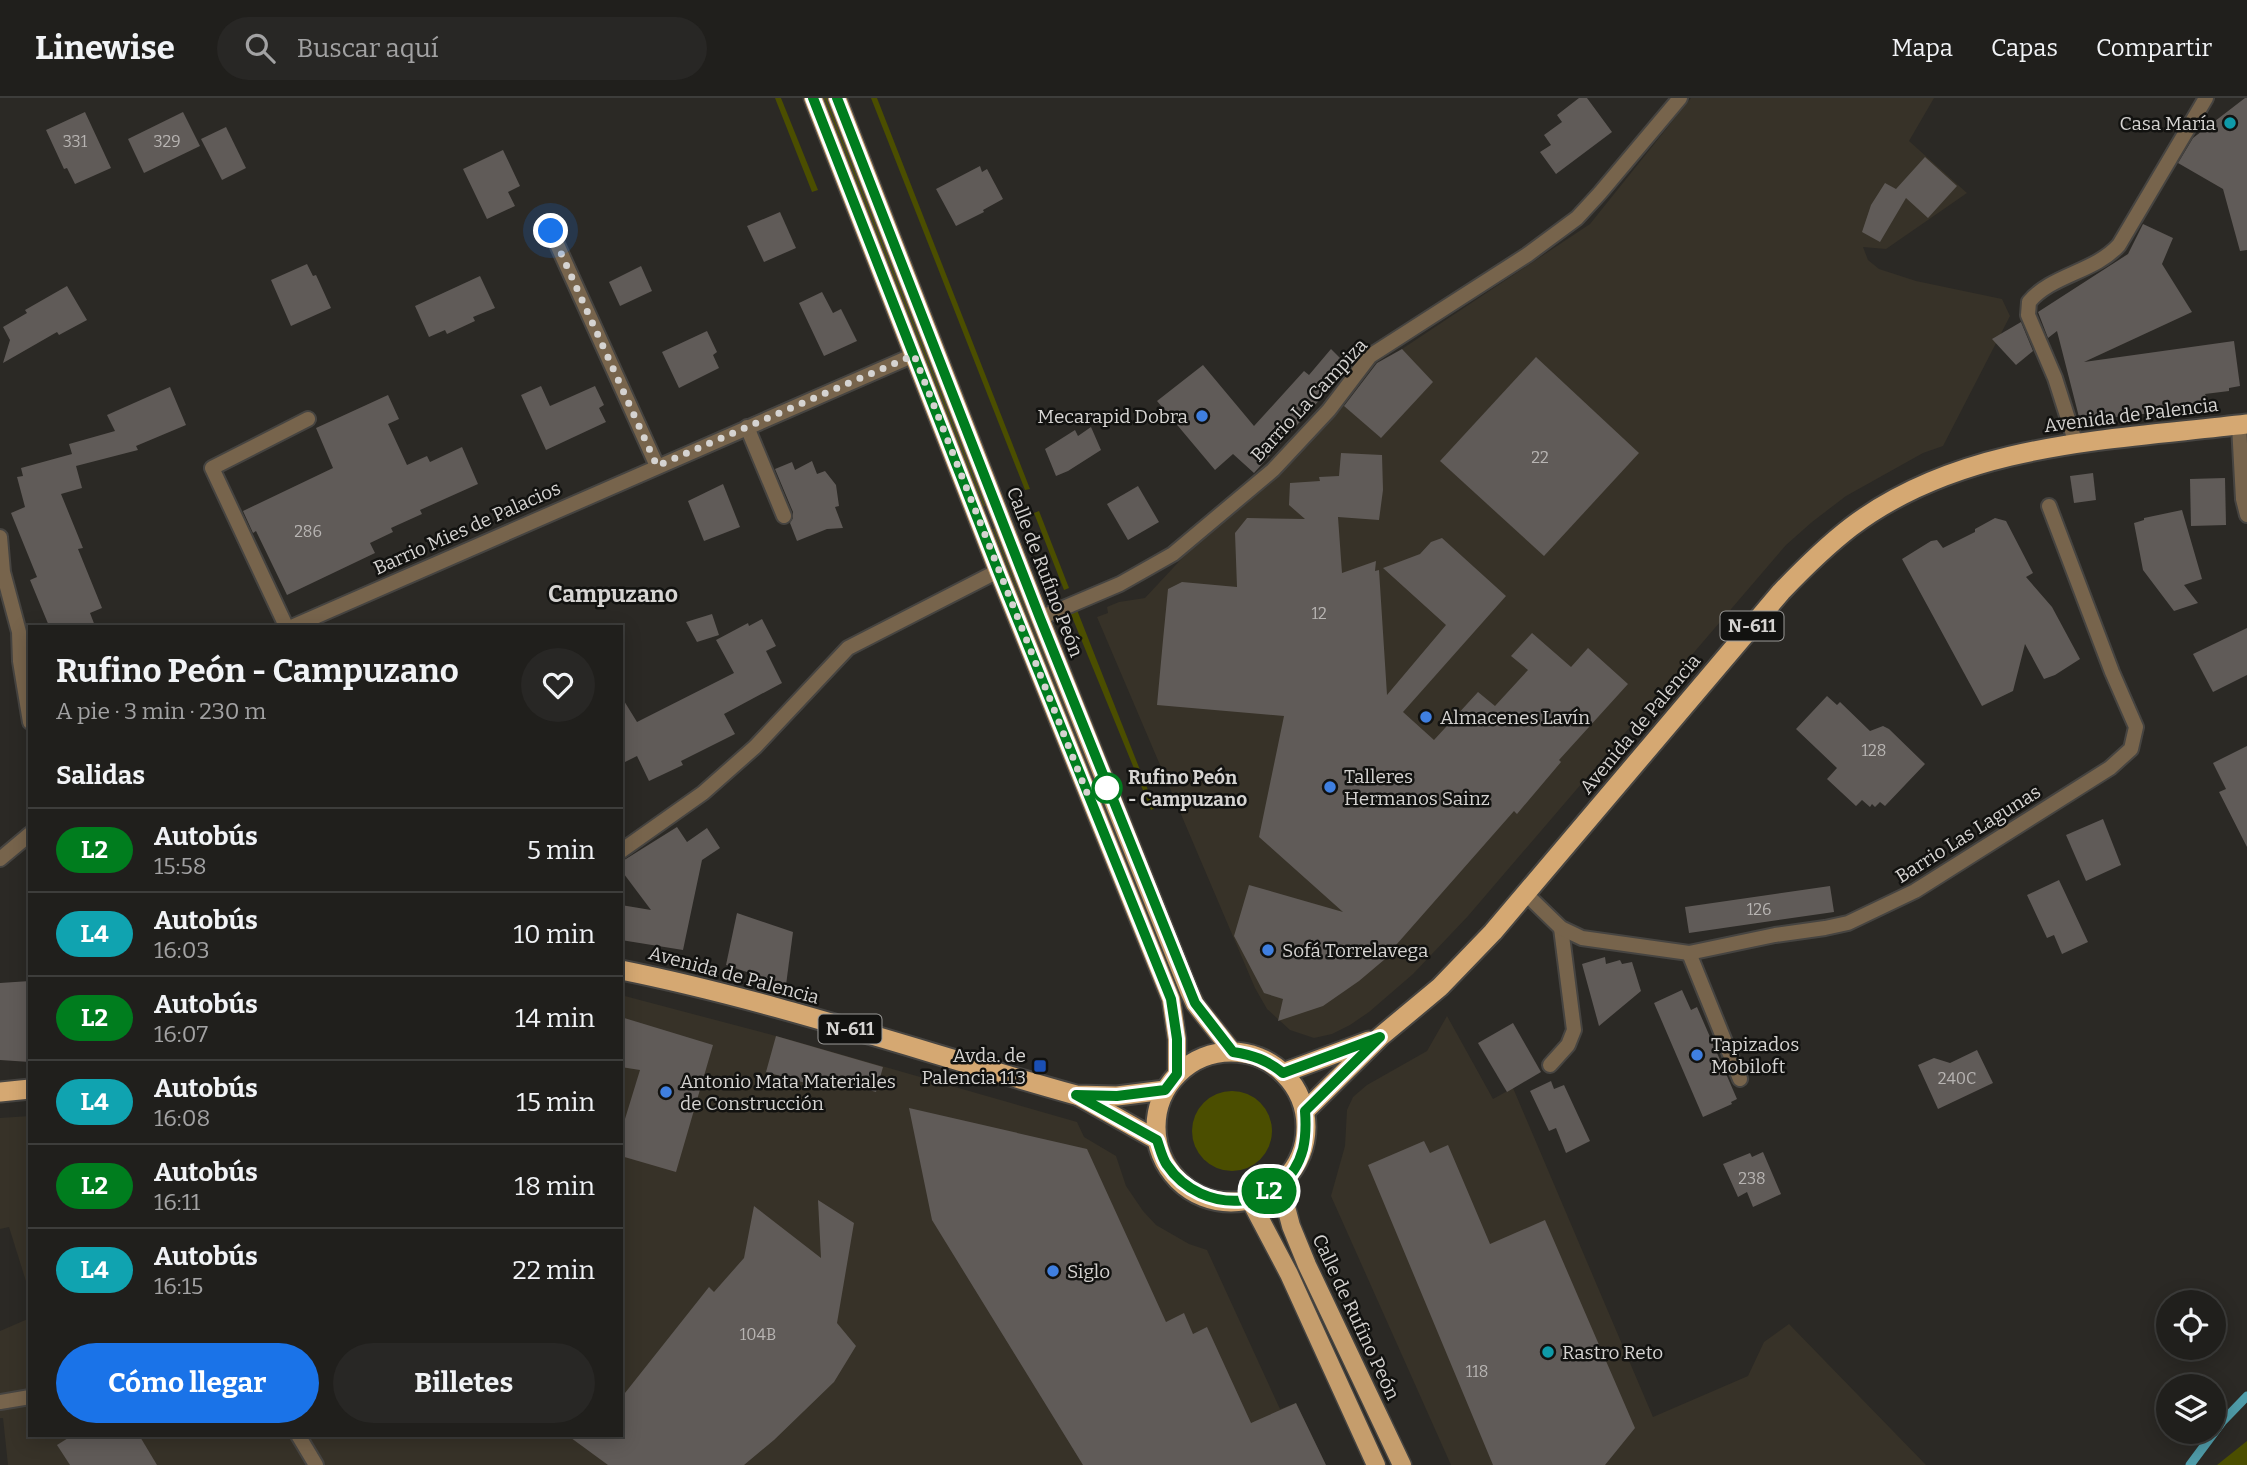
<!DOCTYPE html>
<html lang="es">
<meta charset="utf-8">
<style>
:root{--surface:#201f1c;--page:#282725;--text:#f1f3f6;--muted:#a2a2a3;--line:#3d3d3b;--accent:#1a73e8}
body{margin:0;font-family:Bitter,serif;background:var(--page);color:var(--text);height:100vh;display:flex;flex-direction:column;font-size:26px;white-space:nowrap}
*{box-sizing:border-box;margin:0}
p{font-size:23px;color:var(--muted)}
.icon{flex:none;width:38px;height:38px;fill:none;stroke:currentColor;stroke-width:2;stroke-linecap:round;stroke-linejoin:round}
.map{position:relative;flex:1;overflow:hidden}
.drawer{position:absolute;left:28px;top:527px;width:595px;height:812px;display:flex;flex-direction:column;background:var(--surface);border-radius:0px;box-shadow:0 4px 18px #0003,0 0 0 2px var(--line)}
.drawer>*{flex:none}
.badge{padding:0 14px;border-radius:23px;font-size:24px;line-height:46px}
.fabs{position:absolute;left:2156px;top:1192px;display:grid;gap:14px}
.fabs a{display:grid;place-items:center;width:70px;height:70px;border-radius:50%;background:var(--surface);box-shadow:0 4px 18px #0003,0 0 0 2px var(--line);font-size:35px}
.you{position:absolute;width:35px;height:35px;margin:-18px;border:5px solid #fff;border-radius:50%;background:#1a73e8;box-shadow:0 0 0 10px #1a73e833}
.map>.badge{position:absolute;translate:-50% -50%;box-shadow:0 0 0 4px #fff}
h2{padding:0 28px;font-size:26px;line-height:63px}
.round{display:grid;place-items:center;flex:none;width:74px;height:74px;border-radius:37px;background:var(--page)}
.head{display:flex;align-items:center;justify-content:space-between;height:119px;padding:0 28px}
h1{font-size:33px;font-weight:700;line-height:52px}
.cta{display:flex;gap:14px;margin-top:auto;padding:14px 28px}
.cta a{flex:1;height:80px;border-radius:42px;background:var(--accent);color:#fff;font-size:28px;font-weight:700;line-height:80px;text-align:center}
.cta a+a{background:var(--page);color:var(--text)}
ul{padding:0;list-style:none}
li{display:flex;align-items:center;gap:21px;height:84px;padding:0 28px;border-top:2px solid var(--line)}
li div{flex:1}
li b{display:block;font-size:26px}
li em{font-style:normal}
li .badge{min-width:77px;font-weight:700;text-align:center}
header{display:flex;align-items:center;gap:42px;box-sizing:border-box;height:98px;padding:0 35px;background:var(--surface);border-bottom:2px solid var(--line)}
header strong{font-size:33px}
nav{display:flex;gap:38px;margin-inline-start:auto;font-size:24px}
.search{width:490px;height:63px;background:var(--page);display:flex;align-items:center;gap:18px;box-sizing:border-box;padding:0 24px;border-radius:38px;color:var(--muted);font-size:26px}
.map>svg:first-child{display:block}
.built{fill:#373228}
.green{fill:#4b4e00}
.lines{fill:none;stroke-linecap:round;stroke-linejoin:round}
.stream{stroke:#4f9ca9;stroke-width:9}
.building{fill:#605b58}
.service-casing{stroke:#464441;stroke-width:18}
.minor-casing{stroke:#464441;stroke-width:18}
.primary-casing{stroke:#464441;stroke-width:21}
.trunk-casing{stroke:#464441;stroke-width:23}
.service{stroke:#77644c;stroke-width:14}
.minor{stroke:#77644c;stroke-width:14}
.primary{stroke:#c59d6c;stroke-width:18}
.trunk{stroke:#d5a872;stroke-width:19}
.line-casing{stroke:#fff;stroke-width:16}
.line{stroke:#007d1e;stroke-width:10}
.walk{stroke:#d5d3d1;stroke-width:7;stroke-dasharray:0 12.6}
.culture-dot{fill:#0f9aa8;stroke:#121210;stroke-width:2.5}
.shop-dot{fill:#3f7fe0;stroke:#121210;stroke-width:2.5}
.stop-dot{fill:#fff;stroke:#007d1e;stroke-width:3.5}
.transit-dot{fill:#1a4fb4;stroke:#121210;stroke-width:2.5}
.labels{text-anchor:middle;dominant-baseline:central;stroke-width:5;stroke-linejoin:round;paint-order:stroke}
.number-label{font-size:16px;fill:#b8b5b3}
.shield{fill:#121210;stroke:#9a9997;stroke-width:2}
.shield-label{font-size:18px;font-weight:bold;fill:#d5d3d1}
.poi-label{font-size:19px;fill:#d5d3d1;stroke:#121210;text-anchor:start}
.street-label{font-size:19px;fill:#d5d3d1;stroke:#121210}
.stop-label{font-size:19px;font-weight:bold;fill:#d5d3d1;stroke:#121210;text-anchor:start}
.quarter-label{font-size:23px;font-weight:bold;fill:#d5d3d1;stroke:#121210}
</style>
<header>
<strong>Linewise</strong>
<div class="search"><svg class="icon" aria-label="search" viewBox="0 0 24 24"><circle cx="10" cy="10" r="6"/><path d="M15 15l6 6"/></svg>Buscar aquí</div>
<nav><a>Mapa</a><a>Capas</a><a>Compartir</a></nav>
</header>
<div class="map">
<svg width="2247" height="1367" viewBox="0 0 2247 1367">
<rect width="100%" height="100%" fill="#2b2925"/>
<!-- built -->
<g class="built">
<path d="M1691 0H1934L1909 43 1967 95 1886 151 1863 149 1868 162 1879 171 1916 183 2002 201 2010 218 1943 348 1923 355 1846 398 1812 424 1786 447 1468 818 1413 876 1369 914 1350 927 1332 936 1314 940 1290 932 1267 911 1255 890 1097 519 1108 515 1107 509 1119 504 1145 500 1201 440 1290 358 1343 306 1380 339 1402 251 1590 126Z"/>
<path d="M621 897 791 942 1077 1024 1084 1039 1116 1058 1126 1088 1143 1113 1156 1127 1189 1146 1207 1152 1280 1311 1296 1305 1326 1367H8L3 1320H0V1233L30 1220V1337H621Z"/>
<path d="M1447 918 1493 1001 1513 990 1653 1319 1748 1278 1764 1244 1789 1226 1926 1367H1451L1331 1098 1345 1048 1347 1012 1353 999 1367 987 1427 953Z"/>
<path d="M30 1018V1196L9 1129 0 1131V1020Z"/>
</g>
<!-- green -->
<g class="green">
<path d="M775 0H781L818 92 812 94Z"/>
<path d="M824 0H828L987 407 983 409Z"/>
<path d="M871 0H877L1030 391 1025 392Z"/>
<path d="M1039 413 1069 490 1064 492 1034 415Z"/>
<path d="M996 430 1176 885 1172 887 993 431Z"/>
<path d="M1077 512 1155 710 1151 712 1070 514Z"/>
<circle cx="1232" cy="1033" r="40"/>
<path d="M2247 1343V1367H2217Z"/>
</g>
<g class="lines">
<!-- stream -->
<path class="stream" d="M2190 1367 2222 1324 2247 1298"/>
</g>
<!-- building -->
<g class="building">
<path d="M1579 0H1587L1612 34 1556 76 1540 54 1551 47 1544 37 1562 24 1557 17Z"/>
<path d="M2245 0H2247V152L2240 153 2223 91 2178 65 2193 40Z"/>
<path d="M85 14 111 70 75 86 67 70 64 71 46 32Z"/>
<path d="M183 14 200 48 144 75 128 41Z"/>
<path d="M226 29 246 70 222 82 201 41Z"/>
<path d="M503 52 520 88 508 94 515 108 487 121 463 71Z"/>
<path d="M1925 59 1957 88 1928 120 1906 100 1880 144 1862 134 1871 107 1885 85 1896 91Z"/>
<path d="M980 68 982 74 987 71 1003 101 983 112 984 114 956 128 936 91Z"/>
<path d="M780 114 796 150 764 164 747 128Z"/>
<path d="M2143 126 2173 140 2162 166 2192 214 2084 264 2234 243 2240 288 2229 290V293L2205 296 2208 303 2177 308 2152 315 2080 323 2057 233 2048 240 2038 214 2128 156Z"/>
<path d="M307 166 313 178 316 177 331 210 291 228 271 182Z"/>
<path d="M641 168 652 193 620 208 609 184Z"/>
<path d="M480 178 495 210 473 219 475 223 447 236 445 232 429 239 415 208Z"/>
<path d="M67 188 87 222 59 237 57 234 3 265 10 242 3 229 27 215 25 212Z"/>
<path d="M822 194 833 215 841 211 857 243 824 258 799 205Z"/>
<path d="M2021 224 2033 253 2016 267 1992 241Z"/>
<path d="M707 233 717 254 713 257 719 270 679 290 662 254Z"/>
<path d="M1331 251 1349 269 1254 375 1233 356 1215 372 1157 303 1203 267 1254 328 1304 273 1309 277Z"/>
<path d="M1402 251 1433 284 1381 340 1344 308 1377 265Z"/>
<path d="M1536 259 1639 355 1544 458 1440 363Z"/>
<path d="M541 288 550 308 595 288 604 307 599 310 606 324 546 352 521 297Z"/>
<path d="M170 289 186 327 136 348 138 352 76 368 82 390 61 396 83 450 78 451 102 510 90 515 95 528H49L30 482 37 479 11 415 25 409 17 379 23 378 21 370 72 356 69 346 115 333 107 317Z"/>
<path d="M388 297 399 321 388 326 407 367 427 358 430 364 462 349 478 386 420 412 422 416 391 430 393 434 370 445 375 455 287 497 256 433 253 435 243 413 333 370 316 330Z"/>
<path d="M1091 329 1101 352 1068 373 1056 378 1045 351 1075 332 1078 338Z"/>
<path d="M1341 355 1382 357 1383 392 1379 422 1338 419 1342 475 1376 463 1375 473 1379 472 1387 597 1446 527 1383 470 1420 456 1431 444 1442 440 1506 498 1403 614 1434 642 1478 594 1495 608 1528 572 1511 558 1532 535 1571 569 1588 550 1628 586 1559 662 1561 664 1517 716 1514 713 1389 855 1391 856 1359 883 1323 908 1278 923 1283 901 1264 895 1234 838 1249 787 1343 814 1259 739 1284 618 1157 607 1163 542 1168 491 1182 484 1237 489 1235 435 1247 420 1305 421 1289 407 1290 385 1320 383 1319 379 1339 378Z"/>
<path d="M812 363 817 376 825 373 836 387 839 408 835 409 843 430 827 431 797 443 790 425 793 420V414L775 371 792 364 795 372Z"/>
<path d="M2093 375 2096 402 2074 405 2070 378Z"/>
<path d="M2225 380 2226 427 2191 428 2190 381Z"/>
<path d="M723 386 740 429 704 443 688 403Z"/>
<path d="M1138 388 1159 424 1128 442 1107 406Z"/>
<path d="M2182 412 2202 481 2184 487 2198 505 2174 513 2143 472 2134 425 2144 422V420Z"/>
<path d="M1995 420 2006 423 2033 475 2026 479 2052 509 2080 561 2055 577 2044 581 2025 546 2013 593 1982 608 1902 461 1931 443 1937 442 1943 450 1975 434V431Z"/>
<path d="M712 516 719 537 697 544 686 524Z"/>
<path d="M762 521 776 548 766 553 782 585 724 616 735 636 681 663 683 667 649 683 637 658 621 666V598L637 624 734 575 716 542 748 525 749 528Z"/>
<path d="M2247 530V577L2213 594 2193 556Z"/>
<path d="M1827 598 1837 607 1840 604 1870 633 1883 628 1889 631 1925 666 1885 708 1880 704 1875 709 1872 706 1870 709 1862 702 1856 708 1827 681 1837 670 1796 631Z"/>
<path d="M2247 648V749L2219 694 2226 691 2213 665Z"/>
<path d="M2103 721 2121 767 2086 783 2066 737Z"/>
<path d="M677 729 687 744 707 730 720 750 702 762 683 852 621 842V807L651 812 621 772V764Z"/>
<path d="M2059 782 2088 844 2062 856 2054 837 2047 840 2027 797Z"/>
<path d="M1830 788 1834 814 1689 835 1685 809Z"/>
<path d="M737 815 793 834 786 887 726 867Z"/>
<path d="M1605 859 1606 866 1620 862 1622 866 1632 864 1641 893 1599 928 1582 866Z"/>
<path d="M30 883V964L0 962V885Z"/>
<path d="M1682 892 1691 912 1697 909 1737 1001 1731 1004 1732 1006 1703 1019 1654 905Z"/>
<path d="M621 919 713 947 676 1074 621 1058V1034L640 972 621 969Z"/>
<path d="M1513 925 1541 974 1507 994 1478 945Z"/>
<path d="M776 938 883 969 876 994 823 979 820 989 766 974Z"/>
<path d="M1977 952 1993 985 1938 1011 1918 967 1934 960 1950 965Z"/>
<path d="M1551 983 1554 991 1564 987 1590 1043 1566 1055 1556 1030 1549 1033 1530 993Z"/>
<path d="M909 1010 1087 1051 1166 1224 1184 1215 1193 1236 1207 1229 1251 1325 1296 1305 1326 1367H1083L932 1122Z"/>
<path d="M1424 1043 1430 1055 1448 1047 1490 1146 1545 1122 1635 1330 1605 1367H1493L1368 1067Z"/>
<path d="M1763 1054 1781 1096 1753 1109 1747 1094 1738 1099 1723 1066 1750 1055 1752 1059Z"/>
<path d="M818 1102 854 1125 837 1225 856 1248 834 1284 774 1342 744 1367H608L567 1337H621V1300L709 1189 714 1194 744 1160 754 1108 821 1160Z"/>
<path d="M73 1337H139L157 1367H70L57 1347Z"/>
</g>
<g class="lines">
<!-- service casing -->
<g class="service-casing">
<g id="service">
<path d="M747 329 784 418"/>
<path d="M1689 855 1740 981"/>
<path d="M1550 967 1568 947 1574 932 1561 830"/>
</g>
</g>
<!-- minor casing -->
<g class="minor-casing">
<g id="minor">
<path d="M551 133 657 368"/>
<path d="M2239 327 2243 401 2247 417"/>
<path d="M2076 346 2055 280 2028 217 2029 204C2051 177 2095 174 2119 147L2206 0"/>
<path d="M0 439 3 474 19 534 20 563 30 624"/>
<path d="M1040 520 1120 486 1173 456 1273 372 1329 312 1370 258 1527 157 1577 120 1600 95 1680 0"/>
<path d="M286 528 212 370 308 321"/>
<path d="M294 528 914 257"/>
<path d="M621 753 703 695 755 649 848 550 998 473"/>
<path d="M0 761 30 736"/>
<path d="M1526 796 1561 830 1582 840 1689 855 1775 837 1825 830 1848 825 1915 793 2110 670 2131 651 2136 629 2112 574 2049 408"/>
<path d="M0 1304 30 1299"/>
<path d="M298 1337 316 1367"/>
</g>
</g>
<!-- primary casing -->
<g class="primary-casing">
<g id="primary">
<path d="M813 0 998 473 1171 901 1177 941V977"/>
<path d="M837 0 1040 520 1189 893 1195 906 1233 954"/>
<path d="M1280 1086 1291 1128 1307 1167 1402 1367"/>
<path d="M1250 1102 1289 1176 1376 1367"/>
</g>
</g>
<!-- trunk casing -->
<g class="trunk-casing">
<g id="trunk">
<path d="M621 872C775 903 925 955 1076 997L1117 998 1165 992"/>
<circle cx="1231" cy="1029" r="75"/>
<path d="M1283 975 1369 943"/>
<path d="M0 994 30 991"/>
<path d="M1079 998 1157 1042"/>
<path d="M1305 1013 1380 939 1440 889 1493 834 1781 494C1803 471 1825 449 1851 429 1963 344 2113 342 2247 326"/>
</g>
</g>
<!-- service -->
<use href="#service" class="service"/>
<!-- minor -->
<use href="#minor" class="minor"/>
<!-- primary -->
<use href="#primary" class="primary"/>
<!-- trunk -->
<use href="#trunk" class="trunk"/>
</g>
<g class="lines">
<!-- line casing -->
<g class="line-casing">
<path id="line" d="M813 0 998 473 1171 901 1177 941V976L1165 992 1117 998 1076 997 1157 1042C1160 1050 1162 1060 1167 1067 1202 1119 1286 1115 1303 1051 1306 1038 1306 1026 1305 1013L1380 939 1283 975C1267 962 1253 957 1233 954L1195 905 1040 520 837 0"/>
</g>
<!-- line -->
<use href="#line" class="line"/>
<!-- walk -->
<path class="walk" d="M551 133 657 368 914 257 1087 695 1107 690"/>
</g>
<!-- markers -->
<g class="culture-dot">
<circle cx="2230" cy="25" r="7"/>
<circle cx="1548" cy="1254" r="7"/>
</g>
<g class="shop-dot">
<circle cx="1202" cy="318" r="7"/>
<circle cx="1426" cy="619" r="7"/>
<circle cx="1330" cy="689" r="7"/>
<circle cx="1268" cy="852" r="7"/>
<circle cx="1697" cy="957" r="7"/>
<circle cx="666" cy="994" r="7"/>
<circle cx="1053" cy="1173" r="7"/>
</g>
<circle class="stop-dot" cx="1107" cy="690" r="14"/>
<rect class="transit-dot" x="1033" y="961" width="14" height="14" rx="3.5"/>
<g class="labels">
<!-- number labels -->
<g class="number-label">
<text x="75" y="43">331</text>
<text x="167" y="43">329</text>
<text x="1540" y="359">22</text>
<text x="308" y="433">286</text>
<text x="1319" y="515">12</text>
<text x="1874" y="652">128</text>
<text x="1759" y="811">126</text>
<text x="1957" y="980">240C</text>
<text x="1752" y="1080">238</text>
<text x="758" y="1236">104B</text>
<text x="1477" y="1273">118</text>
</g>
<!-- shield labels -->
<g class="shield">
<rect x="1720.5" y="513.5" width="63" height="29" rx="5"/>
<rect x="818.5" y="916.5" width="63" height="29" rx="5"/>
</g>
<g class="shield-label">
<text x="1752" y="528">N-611</text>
<text x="850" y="931">N-611</text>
</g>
<!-- poi labels -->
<g class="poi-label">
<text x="2216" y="25" text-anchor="end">Casa María</text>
<text x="1188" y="318" text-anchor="end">Mecarapid Dobra</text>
<text x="1440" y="619">Almacenes Lavín</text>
<text x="1344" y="678">Talleres<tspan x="1344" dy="22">Hermanos Sainz</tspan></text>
<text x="1282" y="852">Sofá Torrelavega</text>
<text x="1711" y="946">Tapizados<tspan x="1711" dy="22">Mobiloft</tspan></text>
<text x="1026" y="957" text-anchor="end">Avda. de<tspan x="1026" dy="22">Palencia 113</tspan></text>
<text x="680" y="983">Antonio Mata Materiales<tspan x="680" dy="22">de Construcción</tspan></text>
<text x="1067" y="1173">Siglo</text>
<text x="1562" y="1254">Rastro Reto</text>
</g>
<!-- street labels -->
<g class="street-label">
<text transform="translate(1309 302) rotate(-47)">Barrio La Campiza</text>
<text transform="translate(2131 317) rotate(-7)">Avenida de Palencia</text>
<text transform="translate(467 430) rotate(-24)">Barrio Mies de Palacios</text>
<text transform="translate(1045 474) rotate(69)">Calle de Rufino Peón</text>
<text transform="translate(1640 626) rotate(-50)">Avenida de Palencia</text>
<text transform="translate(1968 736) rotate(-32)">Barrio Las Lagunas</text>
<text transform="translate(734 877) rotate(15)">Avenida de Palencia</text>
<text transform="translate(1356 1219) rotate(65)">Calle de Rufino Peón</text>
</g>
<!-- stop labels -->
<g class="stop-label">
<text x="1128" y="679">Rufino Peón<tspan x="1128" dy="22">- Campuzano</tspan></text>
</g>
<!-- quarter labels -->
<g class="quarter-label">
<text x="613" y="496">Campuzano</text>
</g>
</g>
</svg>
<div class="fabs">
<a><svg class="icon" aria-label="locate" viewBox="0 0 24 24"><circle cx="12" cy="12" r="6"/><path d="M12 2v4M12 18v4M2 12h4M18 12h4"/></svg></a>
<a><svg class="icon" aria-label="layers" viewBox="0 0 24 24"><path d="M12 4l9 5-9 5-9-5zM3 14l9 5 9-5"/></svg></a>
</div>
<div class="you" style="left:551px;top:133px"></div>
<b class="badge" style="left:1269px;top:1093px;background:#007d1e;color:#fff">L2</b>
<section class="drawer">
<div class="head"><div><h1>Rufino Peón - Campuzano</h1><p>A pie · 3 min · 230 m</p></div><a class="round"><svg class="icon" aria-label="heart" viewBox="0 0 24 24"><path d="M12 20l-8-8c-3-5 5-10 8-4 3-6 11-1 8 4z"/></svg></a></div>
<h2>Salidas</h2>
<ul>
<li><span class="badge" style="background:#007d1e;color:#fff">L2</span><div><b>Autobús</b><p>15:58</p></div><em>5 min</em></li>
<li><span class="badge" style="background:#10a3b0;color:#fff">L4</span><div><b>Autobús</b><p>16:03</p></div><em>10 min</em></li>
<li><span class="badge" style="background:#007d1e;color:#fff">L2</span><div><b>Autobús</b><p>16:07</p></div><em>14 min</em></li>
<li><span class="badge" style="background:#10a3b0;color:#fff">L4</span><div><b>Autobús</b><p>16:08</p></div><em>15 min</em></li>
<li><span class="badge" style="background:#007d1e;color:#fff">L2</span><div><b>Autobús</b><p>16:11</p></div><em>18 min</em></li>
<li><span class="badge" style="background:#10a3b0;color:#fff">L4</span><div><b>Autobús</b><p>16:15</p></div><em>22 min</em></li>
</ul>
<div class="cta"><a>Cómo llegar</a><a>Billetes</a></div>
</section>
</div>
